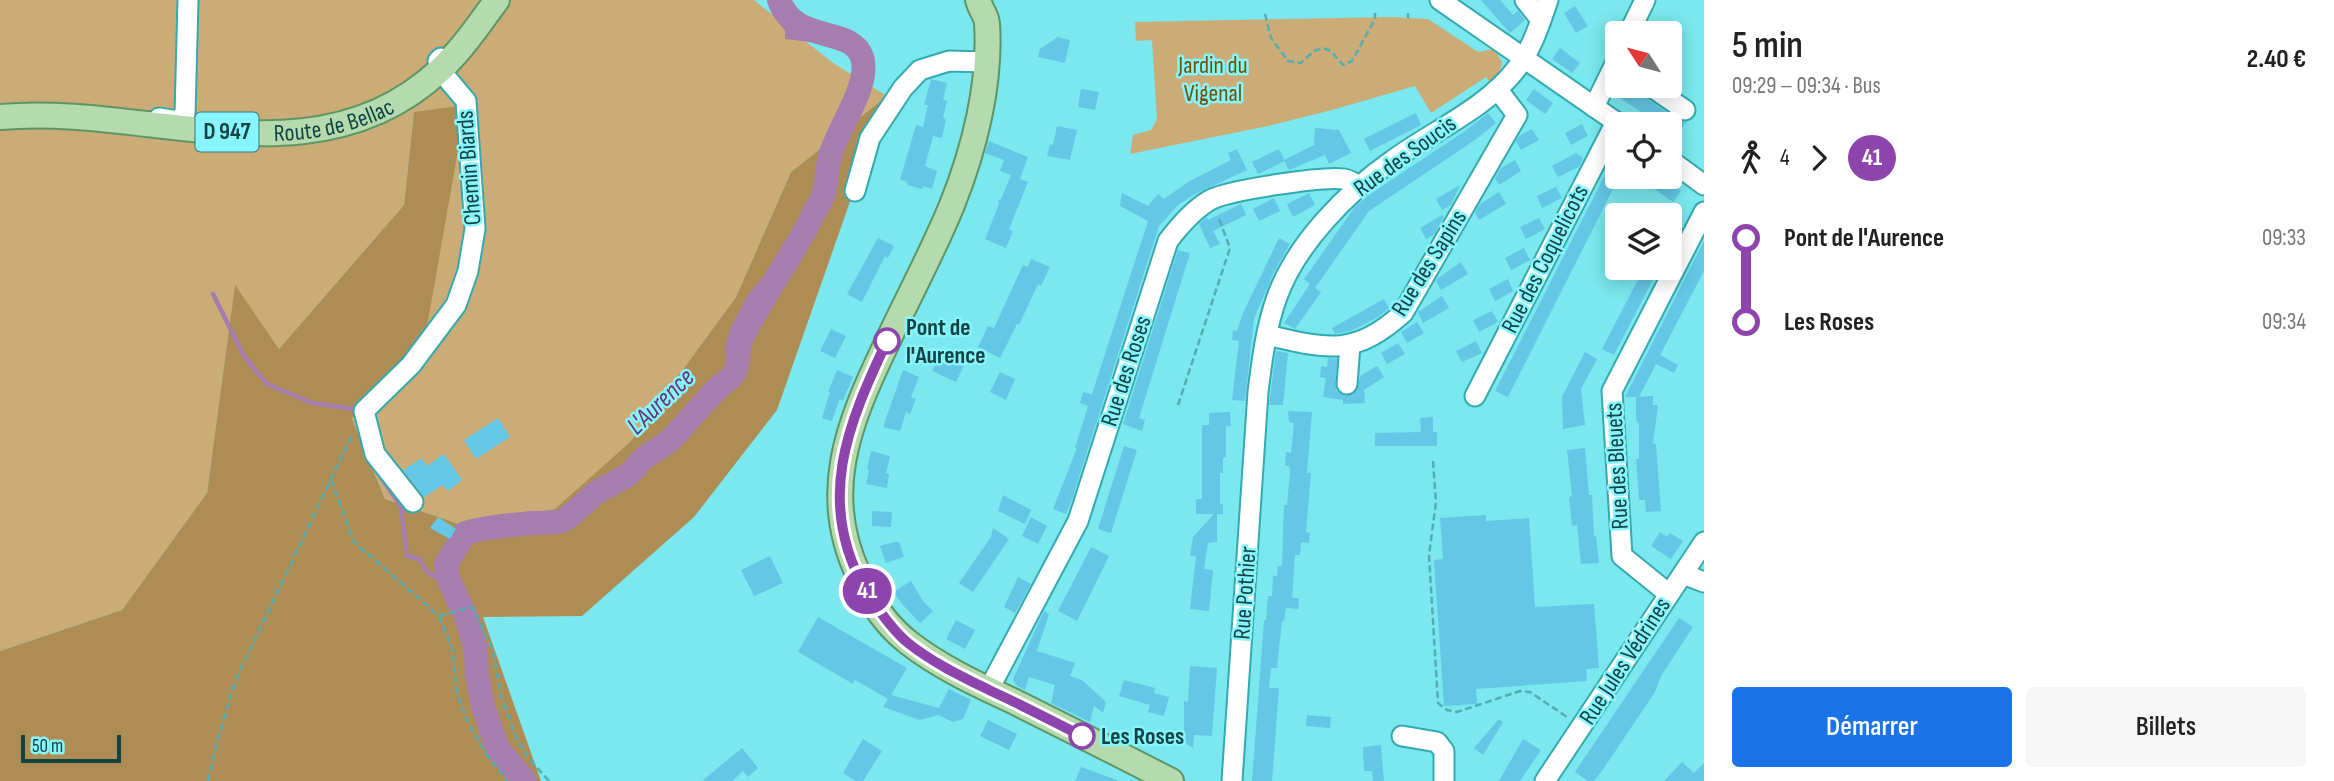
<!DOCTYPE html>
<html lang="fr">
<meta charset="utf-8">
<style>
:root{--surface:#fff;--page:#f6f6f6;--text:#222;--muted:#767676;--accent:#1a73e8}
body{margin:0;font-family:"Sofia Sans Condensed",sans-serif;background:var(--page);color:var(--text);height:100vh;display:flex;flex-direction:column;font-size:26px;white-space:nowrap}
*{box-sizing:border-box;margin:0}
p{font-size:23px;color:var(--muted)}
.icon{flex:none;width:38px;height:38px;fill:none;stroke:currentColor;stroke-width:2;stroke-linecap:round;stroke-linejoin:round}
.map{position:relative;flex:1;overflow:hidden}
.sheet{display:flex;flex-direction:column;background:var(--surface);width:630px}
.sheet>*{flex:none}
.badge{padding:0 14px;border-radius:23px;font-size:24px;line-height:46px}
.needle{width:46px;rotate:306deg}
.tools{position:absolute;left:1605px;top:21px;display:grid;gap:14px}
.tools a{display:grid;place-items:center;width:77px;height:77px;border-radius:7px;background:var(--surface);box-shadow:0 4px 18px #0003;font-size:35px}
.scale{position:absolute;left:21px;bottom:18px;width:100px;box-sizing:border-box;padding-left:7px;border:4px solid #124345;border-top:0;font-size:19px;line-height:24px;white-space:nowrap;color:#124345;-webkit-text-stroke:5px #87f5fb;paint-order:stroke}
.map>.badge{position:absolute;translate:-50% -50%;box-shadow:0 0 0 4px #fff}
.legs{display:flex;align-items:center;gap:10px;height:77px;padding:0 28px;font-size:23px}
.legs p{margin-inline-start:auto}
.summary{display:flex;align-items:center;justify-content:space-between;height:119px;padding:0 28px}
h1{font-size:38px;font-weight:600;line-height:52px}
.button{display:flex;gap:14px;margin-top:auto;padding:14px 28px}
.button a{flex:1;height:80px;border-radius:7px;background:var(--accent);color:#fff;font-size:28px;font-weight:600;line-height:80px;text-align:center}
.button a+a{background:var(--page);color:var(--text)}
ul{padding:0 28px;list-style:none}
li{display:flex;align-items:center;gap:24px;height:84px;font-size:26px}
li i{display:grid;place-items:center;width:10px;height:100%;margin:0 9px;background:currentColor}
li i::after{content:'';width:18px;height:18px;margin:-9px;border:5px solid;border-radius:50%;background:var(--surface)}
li p{margin-inline-start:auto}
li:first-child i{background:linear-gradient(#0000 50%,currentColor 0)}
li:last-child i{background:linear-gradient(currentColor 50%,#0000 0)}
main{display:flex;flex:1;min-height:0}
.map>svg:first-child{display:block}
.green{fill:#cbac77}
.forest{fill:#ae8d55}
.water{fill:#a57dae}
.lines{fill:none;stroke-linecap:round;stroke-linejoin:round}
.stream{stroke:#a57dae;stroke-width:4.5}
.river{stroke:#a57dae;stroke-width:24}
.building{fill:#64c7e5}
.minor-casing{stroke:#33aaaf;stroke-width:23}
.major-casing{stroke:#5c9665;stroke-width:28}
.path{stroke:#55adb2;stroke-width:2.5;stroke-dasharray:7 3.5;stroke-linecap:butt}
.minor{stroke:#fff;stroke-width:19}
.major{stroke:#b5daad;stroke-width:24}
.line-1-casing{stroke:#fff;stroke-width:16}
.line-1{stroke:#8e44ad;stroke-width:10}
.stop-1-dot{fill:#fff;stroke:#8e44ad;stroke-width:3.5}
.labels{text-anchor:middle;dominant-baseline:central;stroke-width:5;stroke-linejoin:round;paint-order:stroke}
.shield{fill:#87f5fb;stroke:#35787c;stroke-width:2}
.shield-label{font-size:23px;font-weight:bold;fill:#124345}
.park-label{font-size:24px;fill:#715006;stroke:#87f5fb}
.street-label{font-size:24px;fill:#124345;stroke:#87f5fb}
.stop-label{font-size:24px;font-weight:bold;fill:#124345;stroke:#87f5fb;text-anchor:start}
.water-label{font-size:26px;font-style:italic;fill:#673573;stroke:#87f5fb}
</style>
<main>
<div class="map">
<svg width="1704" height="781" viewBox="0 0 1704 781">
<rect width="100%" height="100%" fill="#7ae8ee"/>
<!-- green -->
<g class="green">
<path d="M0 0H754L833 63 887 96 791 172 736 297 630 442 556 509 462 525 385 499 352 419 425 338 414 112 404 205 279 349 235 286 207 493 122 610 0 651Z"/>
<path d="M1392 17 1428 19 1478 52 1494 49 1502 62 1499 76 1490 83 1486 77 1431 113 1415 86 1332 110 1268 126 1130 154 1133 135 1151 130 1157 119 1152 40 1136 41 1135 22Z"/>
</g>
<!-- forest -->
<path class="forest" d="M887 96 777 410 694 517 582 616 483 617 541 781H0V651L122 610 207 493 235 285 279 349 404 205 414 112 466 105 425 338 352 419 385 499 462 525 555 509 630 442 736 297 791 172Z"/>
<!-- water -->
<path class="water" d="M772 0H779C795 45 851 25 862 56 871 82 847 113 837 135 829 155 831 178 822 197 814 215 804 236 793 253 776 281 754 308 742 339 737 349 739 362 736 370 733 379 723 382 717 388 699 404 686 426 667 443 660 449 653 452 645 457 638 462 634 471 627 475 616 482 604 486 595 494 584 502 575 516 562 521 557 523 547 521 541 522 524 523 476 524 464 535 457 540 449 553 447 562 441 581 462 603 468 620 478 648 476 676 482 703 487 722 498 739 497 759 487 739 470 698 469 676 469 668 472 658 469 649 466 636 460 626 456 614L458 611C430 563 427 570 462 525L486 520 522 519 564 512 590 488 621 473 636 456 651 449 727 373 725 346 730 329 747 296 788 247 817 184 818 155 858 76 857 62 844 46 785 39V31L776 19Z"/>
<g class="lines">
<!-- stream -->
<g class="stream">
<path d="M213 294 244 356 267 384 312 403 355 409"/>
<path d="M375 468 401 507 407 556 419 559 429 574 435 576"/>
</g>
<!-- river -->
<path class="river" d="M525 781 498 749 483 706 477 676 476 651 467 619 447 576 446 564 465 533C487 527 510 525 533 523 542 522 556 524 564 520 575 513 583 504 592 496 603 486 618 483 629 474 634 470 638 463 643 459 651 452 661 448 669 441 686 425 700 406 716 390 722 383 731 380 735 372 739 364 737 347 743 336 763 296 789 261 810 221 814 212 821 202 824 193 827 181 827 168 830 156 838 128 871 84 862 57 851 25 795 45 779 0"/>
</g>
<!-- building -->
<g class="building">
<path d="M1481 0H1500L1513 15 1518 11 1525 20 1510 33Z"/>
<path d="M1575 6 1588 26 1576 33 1564 13Z"/>
<path d="M1058 37 1070 40 1065 63 1038 57 1040 49Z"/>
<path d="M1560 48 1580 63 1572 73 1552 59Z"/>
<path d="M931 79 947 83 943 100 947 101 943 118 946 119 942 138 933 136 925 166 937 171 932 189 923 186 922 189 907 185 908 182 900 180 916 125 923 127 928 105H924Z"/>
<path d="M1620 86H1638L1643 96 1678 120 1686 122 1676 136 1670 132V124H1659L1614 94Z"/>
<path d="M1081 89 1099 92 1095 110 1078 107Z"/>
<path d="M1534 89 1553 103 1545 114 1526 100Z"/>
<path d="M1416 113 1421 125 1370 151 1364 139Z"/>
<path d="M1488 113 1496 123 1475 140 1369 211 1315 288 1321 292 1295 329 1284 323 1310 284 1304 279 1355 207 1369 195 1465 131Z"/>
<path d="M1582 124 1588 136 1571 145 1565 133Z"/>
<path d="M1057 126 1077 130 1070 160 1047 156 1050 144 1053 145Z"/>
<path d="M1315 128 1339 130 1351 153 1329 164 1325 155 1289 170 1284 160 1314 145Z"/>
<path d="M1532 129 1539 140 1521 150 1516 141 1519 136Z"/>
<path d="M989 141 1028 157 1020 179 1028 182 1009 229 1013 231 1006 248 985 239 999 204 998 201 1001 199 1011 175 1000 171 1004 160 985 153Z"/>
<path d="M1237 149 1247 170 1195 194 1178 205 1159 226 1072 499 1066 514 1053 509 1077 448H1075L1088 406 1080 403 1083 392 1092 394 1148 221 1120 206 1122 193 1148 206 1158 194 1164 199 1188 182 1231 160 1228 153Z"/>
<path d="M1279 149 1285 161 1258 174 1252 162Z"/>
<path d="M1576 153 1583 158 1579 167 1558 177 1552 166Z"/>
<path d="M1515 160 1521 171 1499 185 1495 178 1501 168Z"/>
<path d="M1606 173 1618 179 1508 397 1495 391Z"/>
<path d="M1637 177H1659L1681 191 1673 202Z"/>
<path d="M1460 185 1451 205 1442 210 1436 199Z"/>
<path d="M1556 187 1562 198 1542 208 1537 196Z"/>
<path d="M1499 192 1506 204 1479 220 1475 212 1480 204Z"/>
<path d="M1309 193 1315 205 1293 217 1287 204Z"/>
<path d="M1274 198 1280 211 1259 221 1253 209Z"/>
<path d="M1241 204 1246 215 1213 231 1220 244 1210 248 1199 224 1207 217 1208 220Z"/>
<path d="M1442 215 1444 217 1434 235 1426 239 1420 228Z"/>
<path d="M1539 218 1545 229 1526 239 1520 227Z"/>
<path d="M878 238 894 246 888 258 885 256 862 302 847 294Z"/>
<path d="M1279 238 1290 244 1274 272 1254 319 1245 401 1232 400 1239 341 1232 340 1233 330 1237 331 1243 313Z"/>
<path d="M1704 241V271L1660 355 1678 365 1674 373 1656 364 1639 397H1625Z"/>
<path d="M1524 248 1530 260 1511 270 1505 258Z"/>
<path d="M1178 250 1190 253 1139 418 1145 420 1142 431 1123 424Z"/>
<path d="M1031 259 1050 267 1041 286 1038 284 1019 325 1017 324 1000 358 978 347 988 326 994 328 1023 265 1028 267Z"/>
<path d="M1461 262 1468 274 1441 290 1436 281 1437 279Z"/>
<path d="M1644 268H1659L1614 355 1602 349Z"/>
<path d="M1508 279 1513 291 1495 301 1489 289Z"/>
<path d="M1442 296 1449 308 1423 323 1418 312Z"/>
<path d="M1384 299 1389 308 1378 317 1351 331 1335 334 1332 328Z"/>
<path d="M1492 311 1498 322 1479 332 1473 320Z"/>
<path d="M1417 322 1424 333 1407 343 1401 332Z"/>
<path d="M831 329 846 336 835 358 820 351Z"/>
<path d="M1476 341 1482 353 1462 362 1456 351Z"/>
<path d="M1398 343 1405 354 1387 364 1381 353Z"/>
<path d="M1276 351 1288 353 1283 405H1269Z"/>
<path d="M1585 352 1597 359 1581 389 1585 425 1563 429 1562 397Z"/>
<path d="M951 357 965 363 956 382 932 371 939 358 948 363Z"/>
<path d="M1328 358 1337 359 1336 389 1345 396 1357 391 1360 376 1377 366 1384 377 1364 390 1365 403 1343 404V400L1323 397 1326 378 1320 377 1321 366 1327 367Z"/>
<path d="M837 370 853 377 843 400H839L832 421 822 418 830 392H828Z"/>
<path d="M903 370 919 377 911 397 916 399 910 414 906 412 900 431 883 427Z"/>
<path d="M1000 372 1015 379 1006 400 990 392Z"/>
<path d="M1653 396V405H1658L1653 444H1656L1661 511 1646 512 1645 500H1639L1638 485 1636 459H1639V424L1636 420V397Z"/>
<path d="M1288 411 1312 412 1307 473H1311L1306 532 1310 533 1309 543 1301 542 1300 555H1295L1292 598H1299L1298 609 1286 608 1284 621H1282L1277 668H1271L1269 688H1279L1272 781H1252L1264 620H1266L1268 596H1272L1273 576H1277L1278 566H1282L1284 505H1287L1290 472 1289 466H1285L1286 452 1291 453 1294 423 1289 422Z"/>
<path d="M1230 412 1231 426H1226V457L1223 458V473H1220V504H1223V514H1217V542L1208 543 1204 569 1213 570 1209 611 1190 609 1196 556H1190L1193 537 1214 514H1196V499H1202V425H1209V413Z"/>
<path d="M1433 417V432H1437V446H1375V433L1421 432 1420 418Z"/>
<path d="M498 418 510 437 476 459 464 440Z"/>
<path d="M1124 446 1137 450 1111 533 1098 529Z"/>
<path d="M1585 448 1589 495H1592L1594 536H1596L1599 563 1581 564 1577 525 1572 526 1569 497 1572 496 1567 450Z"/>
<path d="M871 451 890 456 886 473 889 474 887 488 866 484 869 470 867 469Z"/>
<path d="M444 454 462 480 448 491 443 485 424 497 403 470 422 458 427 466Z"/>
<path d="M1003 495 1031 510 1025 524 998 511Z"/>
<path d="M872 511 892 512 891 527 872 526Z"/>
<path d="M1486 515V521L1529 518 1535 607 1594 604 1599 668 1586 669 1587 681 1476 689 1477 704 1444 706 1434 560 1443 559 1440 518Z"/>
<path d="M438 517 456 529 450 539 430 528Z"/>
<path d="M1031 517 1047 526 1038 544 1022 536Z"/>
<path d="M993 528 1009 539 973 592 959 583 991 537Z"/>
<path d="M1660 532 1667 537 1670 533 1683 541 1671 559 1651 546Z"/>
<path d="M895 542H899L904 557 886 563 880 546Z"/>
<path d="M1091 547 1109 556 1077 621 1058 611Z"/>
<path d="M770 556 783 583 754 596 741 570Z"/>
<path d="M1018 577 1031 584 1015 613 1004 607Z"/>
<path d="M911 581 923 601 933 611 920 623 902 604 893 592Z"/>
<path d="M1044 611 1049 614 1037 651 1075 663 1070 676 1082 680 1106 702 1103 713 1094 706 1090 722 1051 703 1055 685 1029 677 1025 690 1016 685 1013 679Z"/>
<path d="M818 617 907 668 891 695 939 708 949 689 971 700 963 719 953 722 938 715 920 720 883 707 888 699 855 680 853 684 798 652Z"/>
<path d="M1679 618 1693 627 1661 676 1655 692 1604 768 1594 781H1588L1575 772Z"/>
<path d="M956 620 975 630 965 649 946 639Z"/>
<path d="M1190 666 1217 668 1212 736 1194 735 1193 748 1184 742V701L1188 702Z"/>
<path d="M1124 680 1155 688 1154 693 1169 697 1164 716 1148 712 1150 705 1119 696Z"/>
<path d="M1307 715 1331 717 1330 728 1306 726Z"/>
<path d="M1499 719 1503 722 1483 755 1474 748Z"/>
<path d="M988 720 1017 734 1009 750 980 736Z"/>
<path d="M863 739 882 751 863 781H856L843 773Z"/>
<path d="M1523 739 1541 750 1520 781H1499Z"/>
<path d="M1381 745 1384 781H1373L1372 771H1364L1363 747Z"/>
<path d="M742 748 758 768 748 777 743 771 732 781H702Z"/>
<path d="M1682 762 1694 773 1704 763V781H1664Z"/>
<path d="M1081 767 1117 780V781H1075Z"/>
</g>
<g class="lines">
<!-- minor casing -->
<g class="minor-casing">
<g id="minor">
<path d="M1440 0 1619 124"/>
<path d="M1525 0 1541 20"/>
<path d="M1629 33 1645 0"/>
<path d="M1650 86 1685 110"/>
<path d="M1594 107 1617 60"/>
<path d="M159 118 178 121 185 114 188 0"/>
<path d="M1670 160 1704 185"/>
<path d="M855 191 870 138 903 88 920 70 949 61 986 62"/>
<path d="M1267 335C1327 349 1354 357 1403 313L1517 115 1498 90"/>
<path d="M1347 384 1350 345"/>
<path d="M1475 396 1616 122"/>
<path d="M413 502 375 454 364 411 411 365 456 305 468 271 475 229 466 101 440 70 438 61 441 58"/>
<path d="M1683 574 1704 582"/>
<path d="M1669 594 1622 556 1612 391 1704 212"/>
<path d="M989 689 1078 521 1168 241C1180 225 1193 210 1210 200 1228 190 1324 176 1344 179 1350 180 1354 183 1359 186"/>
<path d="M1402 736 1437 742 1444 751V781"/>
<path d="M1232 781 1258 392C1262 360 1266 327 1277 297 1296 244 1347 192 1393 160 1434 130 1486 109 1517 68 1532 49 1540 23 1548 0"/>
<path d="M1545 781 1704 542"/>
</g>
</g>
<!-- major casing -->
<g class="major-casing">
<g id="major">
<path d="M978 0C980 9 987 16 987 24 991 84 974 150 952 205 932 254 906 301 884 349 848 424 820 495 859 576 870 601 887 626 909 643 941 668 979 685 1015 702 1067 728 1119 754 1171 781"/>
<path id="s1" d="M0 117C147 103 316 187 440 70 462 50 479 24 497 0"/>
</g>
</g>
<!-- path -->
<g class="path">
<path d="M1408 13V18"/>
<path d="M1265 14 1271 38 1288 61 1301 63 1314 51 1323 48 1331 51 1343 65 1352 61 1375 19V13"/>
<path d="M1178 405 1230 248 1218 216"/>
<path d="M1433 461 1436 502 1429 555 1438 703 1447 710 1457 712 1520 691 1530 692 1567 717"/>
<path d="M331 480 354 542 439 616 452 648 457 693 468 723 487 755 507 781"/>
<path d="M439 616 472 607 493 651 501 696 517 740 530 760 549 781"/>
<path d="M208 781 219 735 236 679 353 433"/>
</g>
<!-- minor -->
<use href="#minor" class="minor"/>
<!-- major -->
<use href="#major" class="major"/>
</g>
<g class="lines">
<!-- line-1 casing -->
<g class="line-1-casing">
<path id="line-1" d="M887 341C848 424 815 501 865 589 877 608 891 629 908 643 933 663 963 677 991 691 1022 705 1052 721 1082 736"/>
</g>
<!-- line-1 -->
<use href="#line-1" class="line-1"/>
</g>
<!-- markers -->
<g class="stop-1-dot">
<circle cx="887" cy="341" r="12"/>
<circle cx="1082" cy="736" r="12"/>
</g>
<g class="labels">
<!-- shield labels -->
<rect class="shield" x="195.5" y="112.5" width="63" height="39" rx="5"/>
<g class="shield-label">
<text x="227" y="132">D 947</text>
</g>
<!-- park labels -->
<g class="park-label">
<text x="1213" y="65">Jardin du<tspan x="1213" dy="28">Vigenal</tspan></text>
</g>
<!-- street labels -->
<g class="street-label">
<text stroke="none"><textPath href="#s1" startOffset="336">Route de Bellac</textPath></text>
<text transform="translate(1405 156) rotate(-36)">Rue des Soucis</text>
<text transform="translate(469 168) rotate(-94)">Chemin Biards</text>
<text transform="translate(1545 259) rotate(-63)">Rue des Coquelicots</text>
<text transform="translate(1429 263) rotate(-58)">Rue des Sapins</text>
<text transform="translate(1126 371) rotate(-72)">Rue des Roses</text>
<text transform="translate(1617 466) rotate(-93)">Rue des Bleuets</text>
<text transform="translate(1245 593) rotate(-86)">Rue Pothier</text>
<text transform="translate(1625 661) rotate(-57)">Rue Jules Védrines</text>
</g>
<!-- stop labels -->
<g class="stop-label">
<text x="906" y="327">Pont de<tspan x="906" dy="28">l'Aurence</tspan></text>
<text x="1101" y="736">Les Roses</text>
</g>
<!-- water labels -->
<g class="water-label">
<text transform="translate(661 402) rotate(-44)">L'Aurence</text>
</g>
</g>
</svg>
<div class="tools">
<a><svg class="needle" viewBox="-14 -14 28 28"><path d="M0-13l5 13h-10z" fill="#e53935"/><path d="M0 13l5-13h-10z" fill="#767676"/></svg></a>
<a><svg class="icon" aria-label="locate" viewBox="0 0 24 24"><circle cx="12" cy="12" r="6"/><path d="M12 2v4M12 18v4M2 12h4M18 12h4"/></svg></a>
<a><svg class="icon" aria-label="layers" viewBox="0 0 24 24"><path d="M12 4l9 5-9 5-9-5zM3 14l9 5 9-5"/></svg></a>
</div>
<div class="scale">50 m</div>
<b class="badge" style="left:867px;top:591px;background:#8e44ad;color:#fff">41</b>
</div>
<section class="sheet">
<div class="summary"><div><h1>5 min</h1><p>09:29 – 09:34 · Bus</p></div><b>2.40 €</b></div>
<div class="legs"><svg class="icon" aria-label="walk" viewBox="0 0 24 24"><circle cx="13" cy="4" r="2"/><path d="M13 8l-2 6 4 7M11 14l-3 7M7 12l3-4h3l4 4"/></svg>4<svg class="icon" aria-label="forward" viewBox="0 0 24 24"><path d="M9 5l7 7-7 7"/></svg><b class="badge" style="background:#8e44ad;color:#fff">41</b></div>
<ul>
<li><i style="color:#8e44ad"></i><b>Pont de l'Aurence</b><p>09:33</p></li>
<li><i style="color:#8e44ad"></i><b>Les Roses</b><p>09:34</p></li>
</ul>
<div class="button"><a>Démarrer</a><a>Billets</a></div>
</section>
</main>
